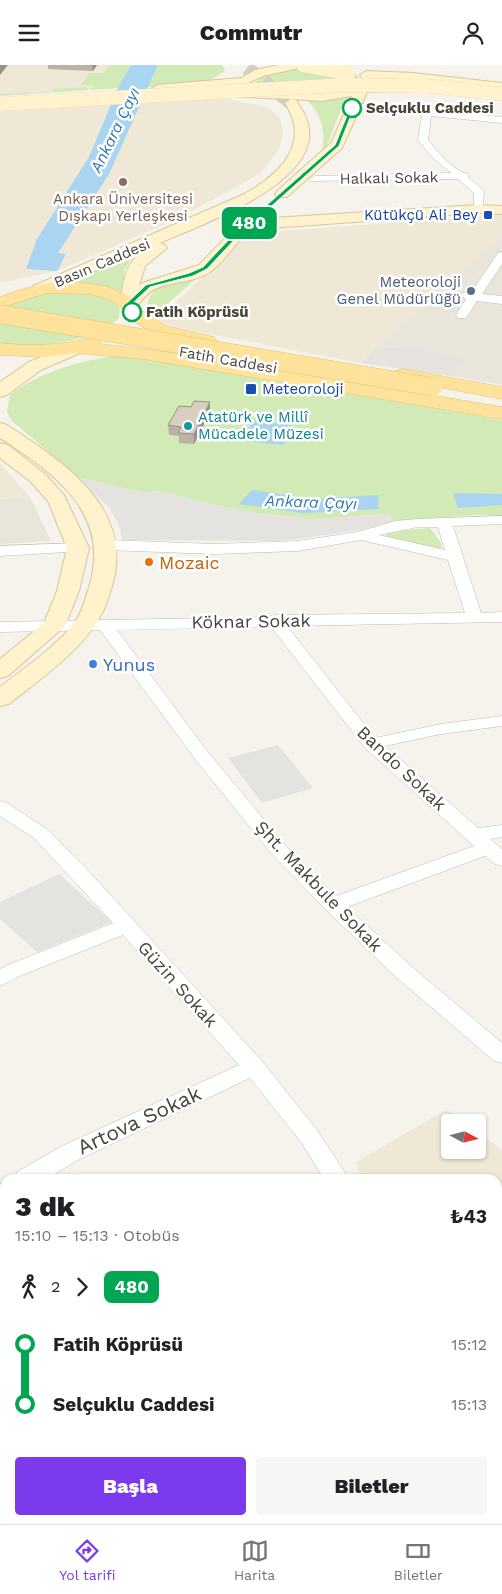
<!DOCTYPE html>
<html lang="tr">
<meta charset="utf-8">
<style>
:root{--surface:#fff;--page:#f6f6f6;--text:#202124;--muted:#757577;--line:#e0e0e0;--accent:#7c3aed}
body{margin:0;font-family:"Work Sans",sans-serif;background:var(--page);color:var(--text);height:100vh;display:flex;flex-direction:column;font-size:19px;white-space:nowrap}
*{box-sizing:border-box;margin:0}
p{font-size:16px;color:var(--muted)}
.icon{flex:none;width:28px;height:28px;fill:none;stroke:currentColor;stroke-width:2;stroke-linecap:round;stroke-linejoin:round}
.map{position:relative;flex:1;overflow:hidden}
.side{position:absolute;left:0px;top:1109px;width:502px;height:351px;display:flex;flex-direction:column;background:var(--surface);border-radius:15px 15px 0 0;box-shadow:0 1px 4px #0004}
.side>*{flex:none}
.badge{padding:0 10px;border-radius:8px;font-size:18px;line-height:32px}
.needle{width:32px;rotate:97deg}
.tools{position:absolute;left:441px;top:1049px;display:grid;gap:10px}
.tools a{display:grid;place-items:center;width:45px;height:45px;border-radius:5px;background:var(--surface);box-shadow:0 1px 4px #0004;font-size:25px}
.map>.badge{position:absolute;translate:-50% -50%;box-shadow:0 0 0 2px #fff}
.legs{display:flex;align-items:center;gap:8px;height:55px;padding:0 15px;font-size:16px}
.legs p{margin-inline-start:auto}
.headline{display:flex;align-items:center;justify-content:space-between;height:85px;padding:0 15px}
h1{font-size:28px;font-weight:800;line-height:38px}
.action{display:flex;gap:10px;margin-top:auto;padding:10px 15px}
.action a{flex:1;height:58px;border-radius:5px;background:var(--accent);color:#fff;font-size:20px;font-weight:800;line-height:58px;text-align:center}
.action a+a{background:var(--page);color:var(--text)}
ul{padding:0 15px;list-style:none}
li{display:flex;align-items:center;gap:18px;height:60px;font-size:19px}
li i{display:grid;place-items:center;width:8px;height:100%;margin:0 6px;background:currentColor}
li i::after{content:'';width:12px;height:12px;margin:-6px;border:4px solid;border-radius:50%;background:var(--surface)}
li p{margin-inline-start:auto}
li:first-child i{background:linear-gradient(#0000 50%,currentColor 0)}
li:last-child i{background:linear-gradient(currentColor 50%,#0000 0)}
header{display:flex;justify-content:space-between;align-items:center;height:65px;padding:0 15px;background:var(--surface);font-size:22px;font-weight:800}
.tabs{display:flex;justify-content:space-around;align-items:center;height:70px;border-top:1px solid var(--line);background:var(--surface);font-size:14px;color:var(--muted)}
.tabs a{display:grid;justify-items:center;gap:2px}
.tabs .active{color:var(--accent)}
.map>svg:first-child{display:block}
.residential{fill:#eae5da}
.industrial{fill:#e6e2dd}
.education{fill:#efe8d6}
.green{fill:#d2eab5}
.parking{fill:#e5e3e0}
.water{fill:#a9d4f2}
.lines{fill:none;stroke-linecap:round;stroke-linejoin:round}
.secondary-tunnel{stroke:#d4d0c8;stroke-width:14;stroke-dasharray:14 7;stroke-linecap:butt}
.minor-casing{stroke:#c2bbae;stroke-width:1}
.secondary-casing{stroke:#d6c79b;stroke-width:2}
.primary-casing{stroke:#e6c16a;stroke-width:1}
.minor{fill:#fff;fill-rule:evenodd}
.secondary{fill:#fff3cd;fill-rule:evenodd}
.primary{fill:#ffe39c;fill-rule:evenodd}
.secondary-bridge-casing{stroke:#d6c79b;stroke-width:14;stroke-linecap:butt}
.primary-bridge-casing{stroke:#e6c16a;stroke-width:19;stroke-linecap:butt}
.secondary-bridge{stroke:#fff3cd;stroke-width:14}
.primary-bridge{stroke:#ffe39c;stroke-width:18}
.wall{fill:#bab2a6}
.shaded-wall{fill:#979187}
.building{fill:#d8cfc1;stroke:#979187}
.line-1{fill:#00a651;stroke:#fff}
.stop-1-dot{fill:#fff;stroke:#00a651;stroke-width:2.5}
.education-dot{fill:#8d6e63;stroke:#fff;stroke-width:2}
.transit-dot{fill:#1a4fb4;stroke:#fff;stroke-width:2}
.service-dot{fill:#5c6f8a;stroke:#fff;stroke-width:2}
.culture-dot{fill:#0f9aa8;stroke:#fff;stroke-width:2}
.food-dot{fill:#e8710a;stroke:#fff;stroke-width:2}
.shop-dot{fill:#3f7fe0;stroke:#fff;stroke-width:2}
.labels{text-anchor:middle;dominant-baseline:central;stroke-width:5;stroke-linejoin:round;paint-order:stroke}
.far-stop-label{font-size:15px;font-weight:bold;fill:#4b4439;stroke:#fff;text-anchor:start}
.far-street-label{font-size:15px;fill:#4b4439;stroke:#fff}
.far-education-label{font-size:15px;fill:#785e54;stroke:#fff}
.far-transit-label{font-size:15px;fill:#164399;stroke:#fff;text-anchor:end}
.far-service-label{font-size:15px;fill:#4e5e75;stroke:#fff;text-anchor:end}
.far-culture-label{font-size:15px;fill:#0d838f;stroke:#fff;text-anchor:start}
.far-water-label{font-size:16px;font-style:italic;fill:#2e7ab2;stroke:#fff}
.food-label{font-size:18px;fill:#c56008;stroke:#fff;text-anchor:start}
.street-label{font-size:18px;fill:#4b4439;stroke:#fff}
.shop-label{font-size:18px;fill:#366cbe;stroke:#fff;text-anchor:start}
.near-street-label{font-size:21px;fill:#4b4439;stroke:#fff}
</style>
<header><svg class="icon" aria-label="menu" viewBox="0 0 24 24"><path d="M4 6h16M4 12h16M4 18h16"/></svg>Commutr<svg class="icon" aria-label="person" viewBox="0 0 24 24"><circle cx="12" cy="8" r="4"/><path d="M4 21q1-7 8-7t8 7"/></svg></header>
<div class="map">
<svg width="502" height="1459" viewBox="0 0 502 1459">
<rect width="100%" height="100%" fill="#f6f3ec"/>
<!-- residential -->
<g class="residential">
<path d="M502 170V320L452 311 466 295 440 286 412 282 375 283Z"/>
<path d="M30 432 51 476 0 479V434Z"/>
</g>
<!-- industrial -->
<path class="industrial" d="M412 282 440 286 466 295 452 311 360 298 375 283Z"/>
<!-- education -->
<g class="education">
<path d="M0 0H131L118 23 0 31Z"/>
<path d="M219 32 262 41 270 44 280 53 283 68 280 82 274 91 259 109 181 152 57 206 0 218V43Z"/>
<path d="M502 150V170L360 298 174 262 157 255 249 168Z"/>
<path d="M0 398 30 432 0 434Z"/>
<path d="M446 1045 464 1057 450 1058V1085H478V1067L502 1085V1274L498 1277V1114H361L356 1097Z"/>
</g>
<!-- green -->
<g class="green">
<path d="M109 0H131L118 23 0 31V29L53 27 52 24 86 22 89 25 95 21 81 20 89 8H104Z"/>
<path d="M158 0H222L225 4C217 21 165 21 148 22Z"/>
<path d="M299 3 354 7 361 14 323 29 255 18C264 6 285 5 299 3Z"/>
<path d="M346 32 325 85H322C326 67 321 48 307 35Z"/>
<path d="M127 192 132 193 124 205V227L109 223 64 219Z"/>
<path d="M185 214 194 215 153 252 148 249C143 225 165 217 185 214Z"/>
<path d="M86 227C99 230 110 232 120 243L119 253C94 278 33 284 0 278V244L23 233 42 228Z"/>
<path d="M115 291H134L502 355V450H475L394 456 389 449 311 454 256 448 210 439 158 426 144 428 110 420 80 413 12 356 7 347 10 330C39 307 79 296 115 291Z"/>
<path d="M430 463 441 478 442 483C427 484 393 480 383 467Z"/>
</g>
<!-- parking -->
<g class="parking">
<path d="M80 413 144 428 158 426 210 439 256 448 311 454 389 449 394 456 361 465 282 476 122 475 119 460 109 443Z"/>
<path d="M278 680 313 723 262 738 228 693Z"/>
<path d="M59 809 112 857 37 887 0 854V837Z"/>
</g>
<!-- water -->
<g class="water">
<path d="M131 0H158L109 109 58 188 66 189 57 206 26 204 37 174 89 92 118 23Z"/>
<path d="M252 356 292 360 289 367 284 370 287 372 284 380 243 376Z"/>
<path d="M252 425 312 434 378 430 379 444 303 448 239 439Z"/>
<path d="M453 428 502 429V440L458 443Z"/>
</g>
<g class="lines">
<!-- secondary-tunnel -->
<path class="secondary-tunnel" d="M247 3 291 38"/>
<!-- minor casing -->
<g class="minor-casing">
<g id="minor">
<path d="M353 38 502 52V58L431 51 428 75C437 86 453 106 468 109V112L483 125 484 127 482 146H474V128L458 114 311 116 310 114 315 111 451 108 432 92 418 75 422 50 350 43 348 41Z"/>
<path d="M502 187V199L482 229 502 231V239L477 236 466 253H458L456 250 466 234 461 231 463 228H471L498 188Z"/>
<path d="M502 451V459L453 461 481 548 502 547V557L287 561 375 673 441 659 502 651V661L441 669 385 681 478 763 502 760V772L490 774 502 784V801L495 799 485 791 347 842 412 902 502 978V998L494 996 396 912 326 845 271 788 195 694 100 565 0 567V557L268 552 274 550 465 548 448 495 361 475 298 486 214 489 107 485 102 483 99 480 102 477 107 475 214 479 298 476 358 467 395 456 418 454ZM418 462H438L445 485 379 470ZM271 562 365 683 474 781 336 831 285 780 207 686 117 565Z"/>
<path d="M78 478 83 480 86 483 83 486 0 491V481Z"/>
<path d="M0 736 7 738 48 765 94 812 262 996 317 1065 349 1114H324L301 1077 250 1013 78 1095 46 1114H14L17 1107 62 1081 239 1000 123 870 22 910 0 921V904L8 900 113 858 34 773 0 751Z"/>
<path d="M5 1117V1138L0 1140V1119Z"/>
<path d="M0 1315 5 1317V1346L0 1344Z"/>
<path d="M5 1366V1392L0 1394V1368Z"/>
<path d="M56 1455H85L86 1459H57Z"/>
</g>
</g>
<!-- secondary casing -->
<g class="secondary-casing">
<g id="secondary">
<path d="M279 0H301L299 3 263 11 244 20 157 28 151 24 157 20 241 13 255 5Z"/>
<path d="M366 6 413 8 502 18V26L413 16 372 14 371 19 387 18 393 22 387 26 367 27 342 83 287 132H277L275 129 277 126 331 78 352 31 321 36 292 34 296 35C301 43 306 50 308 59 323 118 200 160 160 178L165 180 167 183 145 201 139 221 142 218 199 200 232 166H242L245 169 242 172C233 183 222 198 210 207 194 218 172 216 155 224 142 230 139 247 123 243L121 239C123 218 124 200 142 186L45 227H33L31 224 33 221 242 130C278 111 312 80 285 38L291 34 242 32 238 31 236 28 238 25C268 18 343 43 362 13L360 10Z"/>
<path d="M478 140 502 141V149L478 148 257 164 252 162 249 159 252 156 257 154Z"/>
<path d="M76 278 82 279 85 283 82 287 41 305 7 330 0 332V317L29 297Z"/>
<path d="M0 358 7 360C63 397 135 442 112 521 108 536 102 551 93 563 71 593 38 616 9 639L0 641V622C23 604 61 578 77 554 82 545 86 532 89 522 112 448 54 408 0 373Z"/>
<path d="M0 378 8 380 45 409 64 430 89 483 79 526 65 561 8 611 0 613V594L44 558 57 526 67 483 48 436 31 417 0 393Z"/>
</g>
</g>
<!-- primary casing -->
<g class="primary-casing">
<g id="primary">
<path d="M75 217 105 221 123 228 133 234 139 244 166 261 214 272 217 276 214 280 208 281 154 269 126 251 120 241 111 235 90 229 47 228 0 243V232C25 222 48 217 75 217Z"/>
<path d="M92 273 98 274 101 279 189 290 502 342V354L144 294 75 288 46 292 0 290V278C33 282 60 280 92 273Z"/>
<path d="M403 304 502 322V334L396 314 394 310 396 306Z"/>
</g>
</g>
<!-- minor -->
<use href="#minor" class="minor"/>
<!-- secondary -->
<use href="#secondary" class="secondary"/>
<!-- primary -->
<use href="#primary" class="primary"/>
<!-- secondary-bridge casing -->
<g class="secondary-bridge-casing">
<g id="secondary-bridge">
<path d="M303 0 348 8"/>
<path d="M0 39 344 20 427 21 502 29"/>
<path d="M221 162 257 159"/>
</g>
</g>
<!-- primary-bridge casing -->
<g class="primary-bridge-casing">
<path id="primary-bridge" d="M0 249 433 322"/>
</g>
<!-- secondary-bridge -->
<use href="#secondary-bridge" class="secondary-bridge"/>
<!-- primary-bridge -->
<use href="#primary-bridge" class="primary-bridge"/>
</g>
<!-- wall -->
<g class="wall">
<path d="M48 0H97L93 6 48 4Z"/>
<path d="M210 347 194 379 179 378V371L169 370 168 360Z"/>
</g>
<!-- shaded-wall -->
<g class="shaded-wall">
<path d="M0 0H8L0 10Z"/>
<path d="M92 0H97L93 6Z"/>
<path d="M210 337V347L194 379V369Z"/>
</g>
<!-- building -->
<path class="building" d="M194 336 210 337 194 369 178 368 181 362 168 360 179 341 191 342Z"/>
<!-- line-1 -->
<path class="line-1" d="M352 42 354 43 339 81 239 170 207 204 193 211 150 222 132 239 135 247 130 249 126 239 146 220 189 208 203 202 235 168 335 80 350 43Z"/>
<!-- markers -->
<g class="stop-1-dot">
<circle cx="352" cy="43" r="9"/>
<circle cx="132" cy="247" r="9"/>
</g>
<circle class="education-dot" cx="123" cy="117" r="5"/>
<g class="transit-dot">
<rect x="483" y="145" width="10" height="10" rx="2.5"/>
<rect x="245" y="318" width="12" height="12" rx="2.5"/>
</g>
<circle class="service-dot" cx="471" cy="226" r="5"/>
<circle class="culture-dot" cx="188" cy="361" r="5"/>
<circle class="food-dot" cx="149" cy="497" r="5"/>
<circle class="shop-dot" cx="93" cy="599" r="5"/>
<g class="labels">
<!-- far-stop labels -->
<g class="far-stop-label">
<text x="366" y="43">Selçuklu Caddesi</text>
<text x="146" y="247">Fatih Köprüsü</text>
</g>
<!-- far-street labels -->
<g class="far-street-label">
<text transform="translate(389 113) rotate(-1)">Halkalı Sokak</text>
<text transform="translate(102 198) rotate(-23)">Basın Caddesi</text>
<text transform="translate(228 295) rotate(10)">Fatih Caddesi</text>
</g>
<!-- far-education labels -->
<g class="far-education-label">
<text x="123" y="134">Ankara Üniversitesi<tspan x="123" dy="17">Dışkapı Yerleşkesi</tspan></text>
</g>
<!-- far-transit labels -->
<g class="far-transit-label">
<text x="478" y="150">Kütükçü Ali Bey</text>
<text x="262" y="324" text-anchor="start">Meteoroloji</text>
</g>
<!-- far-service labels -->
<g class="far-service-label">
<text x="461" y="217">Meteoroloji<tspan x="461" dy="17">Genel Müdürlüğü</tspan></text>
</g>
<!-- far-culture labels -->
<g class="far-culture-label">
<text x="198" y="352">Atatürk ve Millî<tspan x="198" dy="17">Mücadele Müzesi</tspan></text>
</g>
<!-- far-water labels -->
<g class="far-water-label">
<text transform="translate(115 65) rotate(-64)">Ankara Çayı</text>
<text transform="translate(311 437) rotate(2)">Ankara Çayı</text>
</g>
<!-- food labels -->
<g class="food-label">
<text x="159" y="497">Mozaic</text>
</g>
<!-- street labels -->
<g class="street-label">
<text transform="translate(251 556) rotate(-1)">Köknar Sokak</text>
<text transform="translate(402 703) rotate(43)">Bando Sokak</text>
<text transform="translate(319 821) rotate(46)">Şht. Makbule Sokak</text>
<text transform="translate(178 919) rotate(48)">Güzin Sokak</text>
</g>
<!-- shop labels -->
<g class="shop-label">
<text x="103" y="599">Yunus</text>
</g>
<!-- near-street labels -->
<g class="near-street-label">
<text transform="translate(139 1055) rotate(-25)">Artova Sokak</text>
</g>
</g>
</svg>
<div class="tools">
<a><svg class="needle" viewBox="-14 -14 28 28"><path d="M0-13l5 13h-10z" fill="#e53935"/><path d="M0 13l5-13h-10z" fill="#757577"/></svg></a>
</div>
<b class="badge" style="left:249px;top:158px;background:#00a651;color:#fff">480</b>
<section class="side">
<div class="headline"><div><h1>3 dk</h1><p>15:10 – 15:13 · Otobüs</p></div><b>₺43</b></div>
<div class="legs"><svg class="icon" aria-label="walk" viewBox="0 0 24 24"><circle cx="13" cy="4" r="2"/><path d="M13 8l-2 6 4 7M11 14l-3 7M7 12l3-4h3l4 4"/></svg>2<svg class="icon" aria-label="forward" viewBox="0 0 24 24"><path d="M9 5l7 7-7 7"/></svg><b class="badge" style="background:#00a651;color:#fff">480</b></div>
<ul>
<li><i style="color:#00a651"></i><b>Fatih Köprüsü</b><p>15:12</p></li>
<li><i style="color:#00a651"></i><b>Selçuklu Caddesi</b><p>15:13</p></li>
</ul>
<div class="action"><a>Başla</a><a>Biletler</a></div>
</section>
</div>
<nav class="tabs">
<a class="active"><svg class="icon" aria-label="directions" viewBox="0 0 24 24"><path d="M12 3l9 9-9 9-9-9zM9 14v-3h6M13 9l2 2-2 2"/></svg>Yol tarifi</a>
<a><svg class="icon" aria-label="map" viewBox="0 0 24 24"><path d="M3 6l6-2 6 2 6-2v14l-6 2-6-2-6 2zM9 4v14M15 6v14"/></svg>Harita</a>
<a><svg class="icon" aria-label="tickets" viewBox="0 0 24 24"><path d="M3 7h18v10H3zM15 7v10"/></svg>Biletler</a>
</nav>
